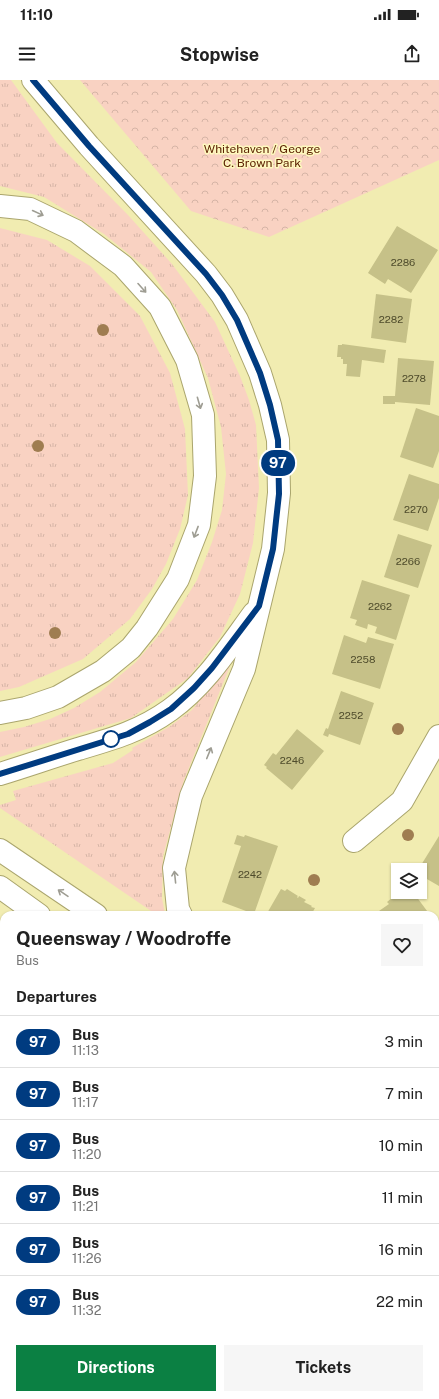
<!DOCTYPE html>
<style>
:root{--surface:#fff;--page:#f6f6f6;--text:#222;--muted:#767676;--line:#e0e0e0;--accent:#0b8043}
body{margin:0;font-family:"Public Sans",sans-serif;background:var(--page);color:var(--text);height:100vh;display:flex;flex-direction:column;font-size:15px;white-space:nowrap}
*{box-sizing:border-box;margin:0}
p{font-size:13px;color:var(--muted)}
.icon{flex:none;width:22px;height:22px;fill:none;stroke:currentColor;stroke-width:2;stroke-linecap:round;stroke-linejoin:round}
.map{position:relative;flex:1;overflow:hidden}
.sheet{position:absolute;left:0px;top:831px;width:439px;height:488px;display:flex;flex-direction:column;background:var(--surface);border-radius:12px 12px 0 0;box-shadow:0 1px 3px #0004}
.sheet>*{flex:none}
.badge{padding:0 8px;border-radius:13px;font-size:14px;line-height:26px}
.tools{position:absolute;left:391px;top:783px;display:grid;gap:8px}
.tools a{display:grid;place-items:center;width:36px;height:36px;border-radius:0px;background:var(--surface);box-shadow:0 1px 3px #0004;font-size:20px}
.map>.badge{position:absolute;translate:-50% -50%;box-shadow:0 0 0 2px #fff}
h2{padding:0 16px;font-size:15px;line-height:36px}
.round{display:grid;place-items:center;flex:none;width:42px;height:42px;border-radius:0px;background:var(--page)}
.head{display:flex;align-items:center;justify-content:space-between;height:68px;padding:0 16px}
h1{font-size:19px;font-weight:700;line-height:30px}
.primary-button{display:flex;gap:8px;margin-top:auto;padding:8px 16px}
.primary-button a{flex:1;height:46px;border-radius:0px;background:var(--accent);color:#fff;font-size:16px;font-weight:700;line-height:46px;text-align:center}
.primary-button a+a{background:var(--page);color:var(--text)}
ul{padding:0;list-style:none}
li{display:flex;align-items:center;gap:12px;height:52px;padding:0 16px;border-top:1px solid var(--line)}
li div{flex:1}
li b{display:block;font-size:15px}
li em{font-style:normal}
li .badge{min-width:44px;font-weight:700;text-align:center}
.status{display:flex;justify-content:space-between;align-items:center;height:28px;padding:0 20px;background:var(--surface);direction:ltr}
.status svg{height:11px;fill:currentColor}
header{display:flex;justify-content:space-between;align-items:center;height:52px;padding:0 16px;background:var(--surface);font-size:18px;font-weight:700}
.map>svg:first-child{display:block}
.grass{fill:url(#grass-tufts)}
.park{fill:url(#park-crowns)}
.building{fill:#c6c188}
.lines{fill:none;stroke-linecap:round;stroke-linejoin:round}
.minor-casing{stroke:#aaa56d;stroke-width:24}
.major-casing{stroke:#aaa56d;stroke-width:24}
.highway-casing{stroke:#aaa56d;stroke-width:24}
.minor{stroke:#fff;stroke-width:22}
.major{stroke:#fff;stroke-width:22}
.highway{stroke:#fff;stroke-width:22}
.tree{fill:#9f7d51}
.oneway{stroke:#9e9d93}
.line-casing{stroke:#fff;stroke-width:9}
.line{stroke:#003b80;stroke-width:6}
.stop-dot{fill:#fff;stroke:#003b80;stroke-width:2}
.labels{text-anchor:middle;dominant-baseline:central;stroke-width:3;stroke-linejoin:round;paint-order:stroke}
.number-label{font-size:10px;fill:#4f4c2c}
.park-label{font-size:12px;fill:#5c2203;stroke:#fef9be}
</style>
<div class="status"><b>11:10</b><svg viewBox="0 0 49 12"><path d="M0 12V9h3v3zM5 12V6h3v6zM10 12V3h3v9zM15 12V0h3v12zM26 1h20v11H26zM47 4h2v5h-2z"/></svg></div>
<header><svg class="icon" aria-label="menu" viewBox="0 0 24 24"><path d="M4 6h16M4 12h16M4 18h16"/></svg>Stopwise<svg class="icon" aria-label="share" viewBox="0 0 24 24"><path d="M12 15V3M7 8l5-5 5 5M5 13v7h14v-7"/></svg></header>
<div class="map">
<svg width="439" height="1319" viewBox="0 0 439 1319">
<defs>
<pattern id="grass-tufts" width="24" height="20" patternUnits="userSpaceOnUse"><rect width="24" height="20" fill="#f9d2c2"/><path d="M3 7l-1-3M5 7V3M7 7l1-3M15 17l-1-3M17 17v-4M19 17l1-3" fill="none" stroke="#d5b4a6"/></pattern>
<pattern id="park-crowns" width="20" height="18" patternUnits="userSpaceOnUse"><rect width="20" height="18" fill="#f9d2c2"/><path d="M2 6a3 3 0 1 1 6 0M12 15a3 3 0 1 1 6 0" fill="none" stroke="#d5b4a6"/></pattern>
</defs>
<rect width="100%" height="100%" fill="#f1ecb1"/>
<!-- grass -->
<g class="grass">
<path d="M0 0H11L57 63 128 135 172 184 215 242 240 296 249 320 256 345 259 408 253 463 240 514 220 557 188 598 131 638 0 677V652L24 647 50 639 74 628 100 612 136 582 173 539 197 500 212 462 222 430 226 394 221 347 208 298 177 230 151 192 104 154 44 117 0 106Z"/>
<path d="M0 148 47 160 90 186 140 236 170 293 185 349 188 415 180 449 166 484 152 509 130 539 83 579 19 607 0 611Z"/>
<path d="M229 584 230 586 184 700 163 776 162 818 165 834 157 835 0 728V725L16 720 13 711 113 683 133 670 132 668 169 647 192 630Z"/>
<path d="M4 1033V1087L0 1095V1041Z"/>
</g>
<!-- park -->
<path class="park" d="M80 0H439V80L269 157 191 131Z"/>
<!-- building -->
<g class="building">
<path d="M397 146 438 170 411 213 388 199 385 204 368 193Z"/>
<path d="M376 214 412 219 406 263 371 258Z"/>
<path d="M342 264 386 270 384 283 362 280 360 297 346 296 347 284H343V279H341V277H337L338 265H342Z"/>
<path d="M398 278 434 281 430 325 395 322V324H383V316H395Z"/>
<path d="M416 328 439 336V371L433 388 400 377Z"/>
<path d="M409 394 439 404V418L428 451 393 440Z"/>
<path d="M398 454 432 465 418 508 384 497Z"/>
<path d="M362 500 410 515 396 560 375 553 377 547 368 544 367 549 355 545 357 540 350 538Z"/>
<path d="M344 555 366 563 368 557 394 564 380 609 332 594Z"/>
<path d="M341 611 374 623 360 665 329 654 328 657 323 655 326 648 328 649Z"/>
<path d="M297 649 324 671 292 710 266 688 267 687 264 685 273 673 276 675Z"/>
<path d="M237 755 244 757 245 755 278 766 254 834 222 822 241 766 234 764Z"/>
<path d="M439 756V806L420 795V790H418Z"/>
<path d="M281 809 285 811 287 809 298 816 297 817 298 818 299 816 306 820 304 822 312 826 311 827 315 828 311 835H266Z"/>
<path d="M405 812H413L430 835H381L379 831 389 824 387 822 394 816 396 819Z"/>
<path d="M435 951 439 954V988L435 994Z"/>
<path d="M0 1292 4 1294V1315H155L165 1319H0Z"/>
<path d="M273 1315H423L420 1319H279Z"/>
</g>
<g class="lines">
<!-- minor casing -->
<g class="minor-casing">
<g id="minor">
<path d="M354 761 402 721 439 656"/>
<path d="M0 1157 4 1148"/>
</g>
</g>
<!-- major casing -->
<g class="major-casing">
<g id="major">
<path d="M0 770 96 835"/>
<path d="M0 807 39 835"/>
<path d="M435 1088 439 1090"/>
</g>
</g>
<!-- highway casing -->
<g class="highway-casing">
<g id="highway">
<path d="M33 0 89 66 206 194 222 215 237 240 260 293 270 325 278 360 279 413 273 469 244 589 191 716 174 788 178 829 181 835"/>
<path d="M0 126 30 129 76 151 123 186 160 227 187 280 203 335 205 396 199 445 178 499 147 548 131 568 103 591 58 617 26 628 0 633"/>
<path d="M0 694C26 686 52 677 78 669 112 659 141 651 170 630 205 605 229 567 254 533"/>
<path d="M0 857 4 858"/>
</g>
</g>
<!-- minor -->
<use href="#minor" class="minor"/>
<!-- major -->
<use href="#major" class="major"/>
<!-- highway -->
<use href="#highway" class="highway"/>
</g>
<!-- trees -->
<g class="tree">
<circle cx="103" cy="250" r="6"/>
<circle cx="38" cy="366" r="6"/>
<circle cx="55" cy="553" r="6"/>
<circle cx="398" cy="649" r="6"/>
<circle cx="408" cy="755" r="6"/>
<circle cx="314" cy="800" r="6"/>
</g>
<!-- one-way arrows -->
<defs><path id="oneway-shaft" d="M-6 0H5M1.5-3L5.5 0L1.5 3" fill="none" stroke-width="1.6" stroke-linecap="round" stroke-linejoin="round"/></defs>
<g class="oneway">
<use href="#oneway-shaft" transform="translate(38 133) rotate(25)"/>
<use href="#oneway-shaft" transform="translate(142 208) rotate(48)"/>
<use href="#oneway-shaft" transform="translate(199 323) rotate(74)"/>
<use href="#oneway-shaft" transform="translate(196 452) rotate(111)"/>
<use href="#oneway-shaft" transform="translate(209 673) rotate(-68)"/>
<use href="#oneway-shaft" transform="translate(175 797) rotate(-96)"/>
<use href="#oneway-shaft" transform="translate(63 813) rotate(-146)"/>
</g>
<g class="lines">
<!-- line casing -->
<g class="line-casing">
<path id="line" d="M0 694 128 654 150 642 171 629 194 608 212 588 259 526 273 469 276 441 279 414 278 360 270 325 260 293 237 240 222 215 206 194 89 66 33 0"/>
</g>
<!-- line -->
<use href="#line" class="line"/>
</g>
<!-- markers -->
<circle class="stop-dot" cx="111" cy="659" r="8"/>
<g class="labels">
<!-- number labels -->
<g class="number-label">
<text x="403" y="182">2286</text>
<text x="391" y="239">2282</text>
<text x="414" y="298">2278</text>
<text x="416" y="429">2270</text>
<text x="408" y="481">2266</text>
<text x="380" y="526">2262</text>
<text x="363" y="579">2258</text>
<text x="351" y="635">2252</text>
<text x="292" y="680">2246</text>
<text x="250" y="794">2242</text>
</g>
<!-- park labels -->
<g class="park-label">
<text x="262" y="69">Whitehaven / George<tspan x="262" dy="14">C. Brown Park</tspan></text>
</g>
</g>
</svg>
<div class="tools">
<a><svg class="icon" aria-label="layers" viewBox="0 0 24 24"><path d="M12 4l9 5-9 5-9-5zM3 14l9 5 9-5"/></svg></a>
</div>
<b class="badge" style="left:278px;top:383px;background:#003b80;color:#fff">97</b>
<section class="sheet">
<div class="head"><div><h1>Queensway / Woodroffe</h1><p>Bus</p></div><a class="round"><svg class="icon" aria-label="heart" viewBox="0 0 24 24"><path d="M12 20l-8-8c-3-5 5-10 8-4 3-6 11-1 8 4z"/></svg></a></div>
<h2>Departures</h2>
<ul>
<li><span class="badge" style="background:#003b80;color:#fff">97</span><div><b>Bus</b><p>11:13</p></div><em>3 min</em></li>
<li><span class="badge" style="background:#003b80;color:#fff">97</span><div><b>Bus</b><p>11:17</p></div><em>7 min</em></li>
<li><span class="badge" style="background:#003b80;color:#fff">97</span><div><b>Bus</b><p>11:20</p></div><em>10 min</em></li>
<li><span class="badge" style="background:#003b80;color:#fff">97</span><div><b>Bus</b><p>11:21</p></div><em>11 min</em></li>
<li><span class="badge" style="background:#003b80;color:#fff">97</span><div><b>Bus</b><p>11:26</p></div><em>16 min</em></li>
<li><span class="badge" style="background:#003b80;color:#fff">97</span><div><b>Bus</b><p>11:32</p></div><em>22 min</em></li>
</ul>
<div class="primary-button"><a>Directions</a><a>Tickets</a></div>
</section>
</div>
